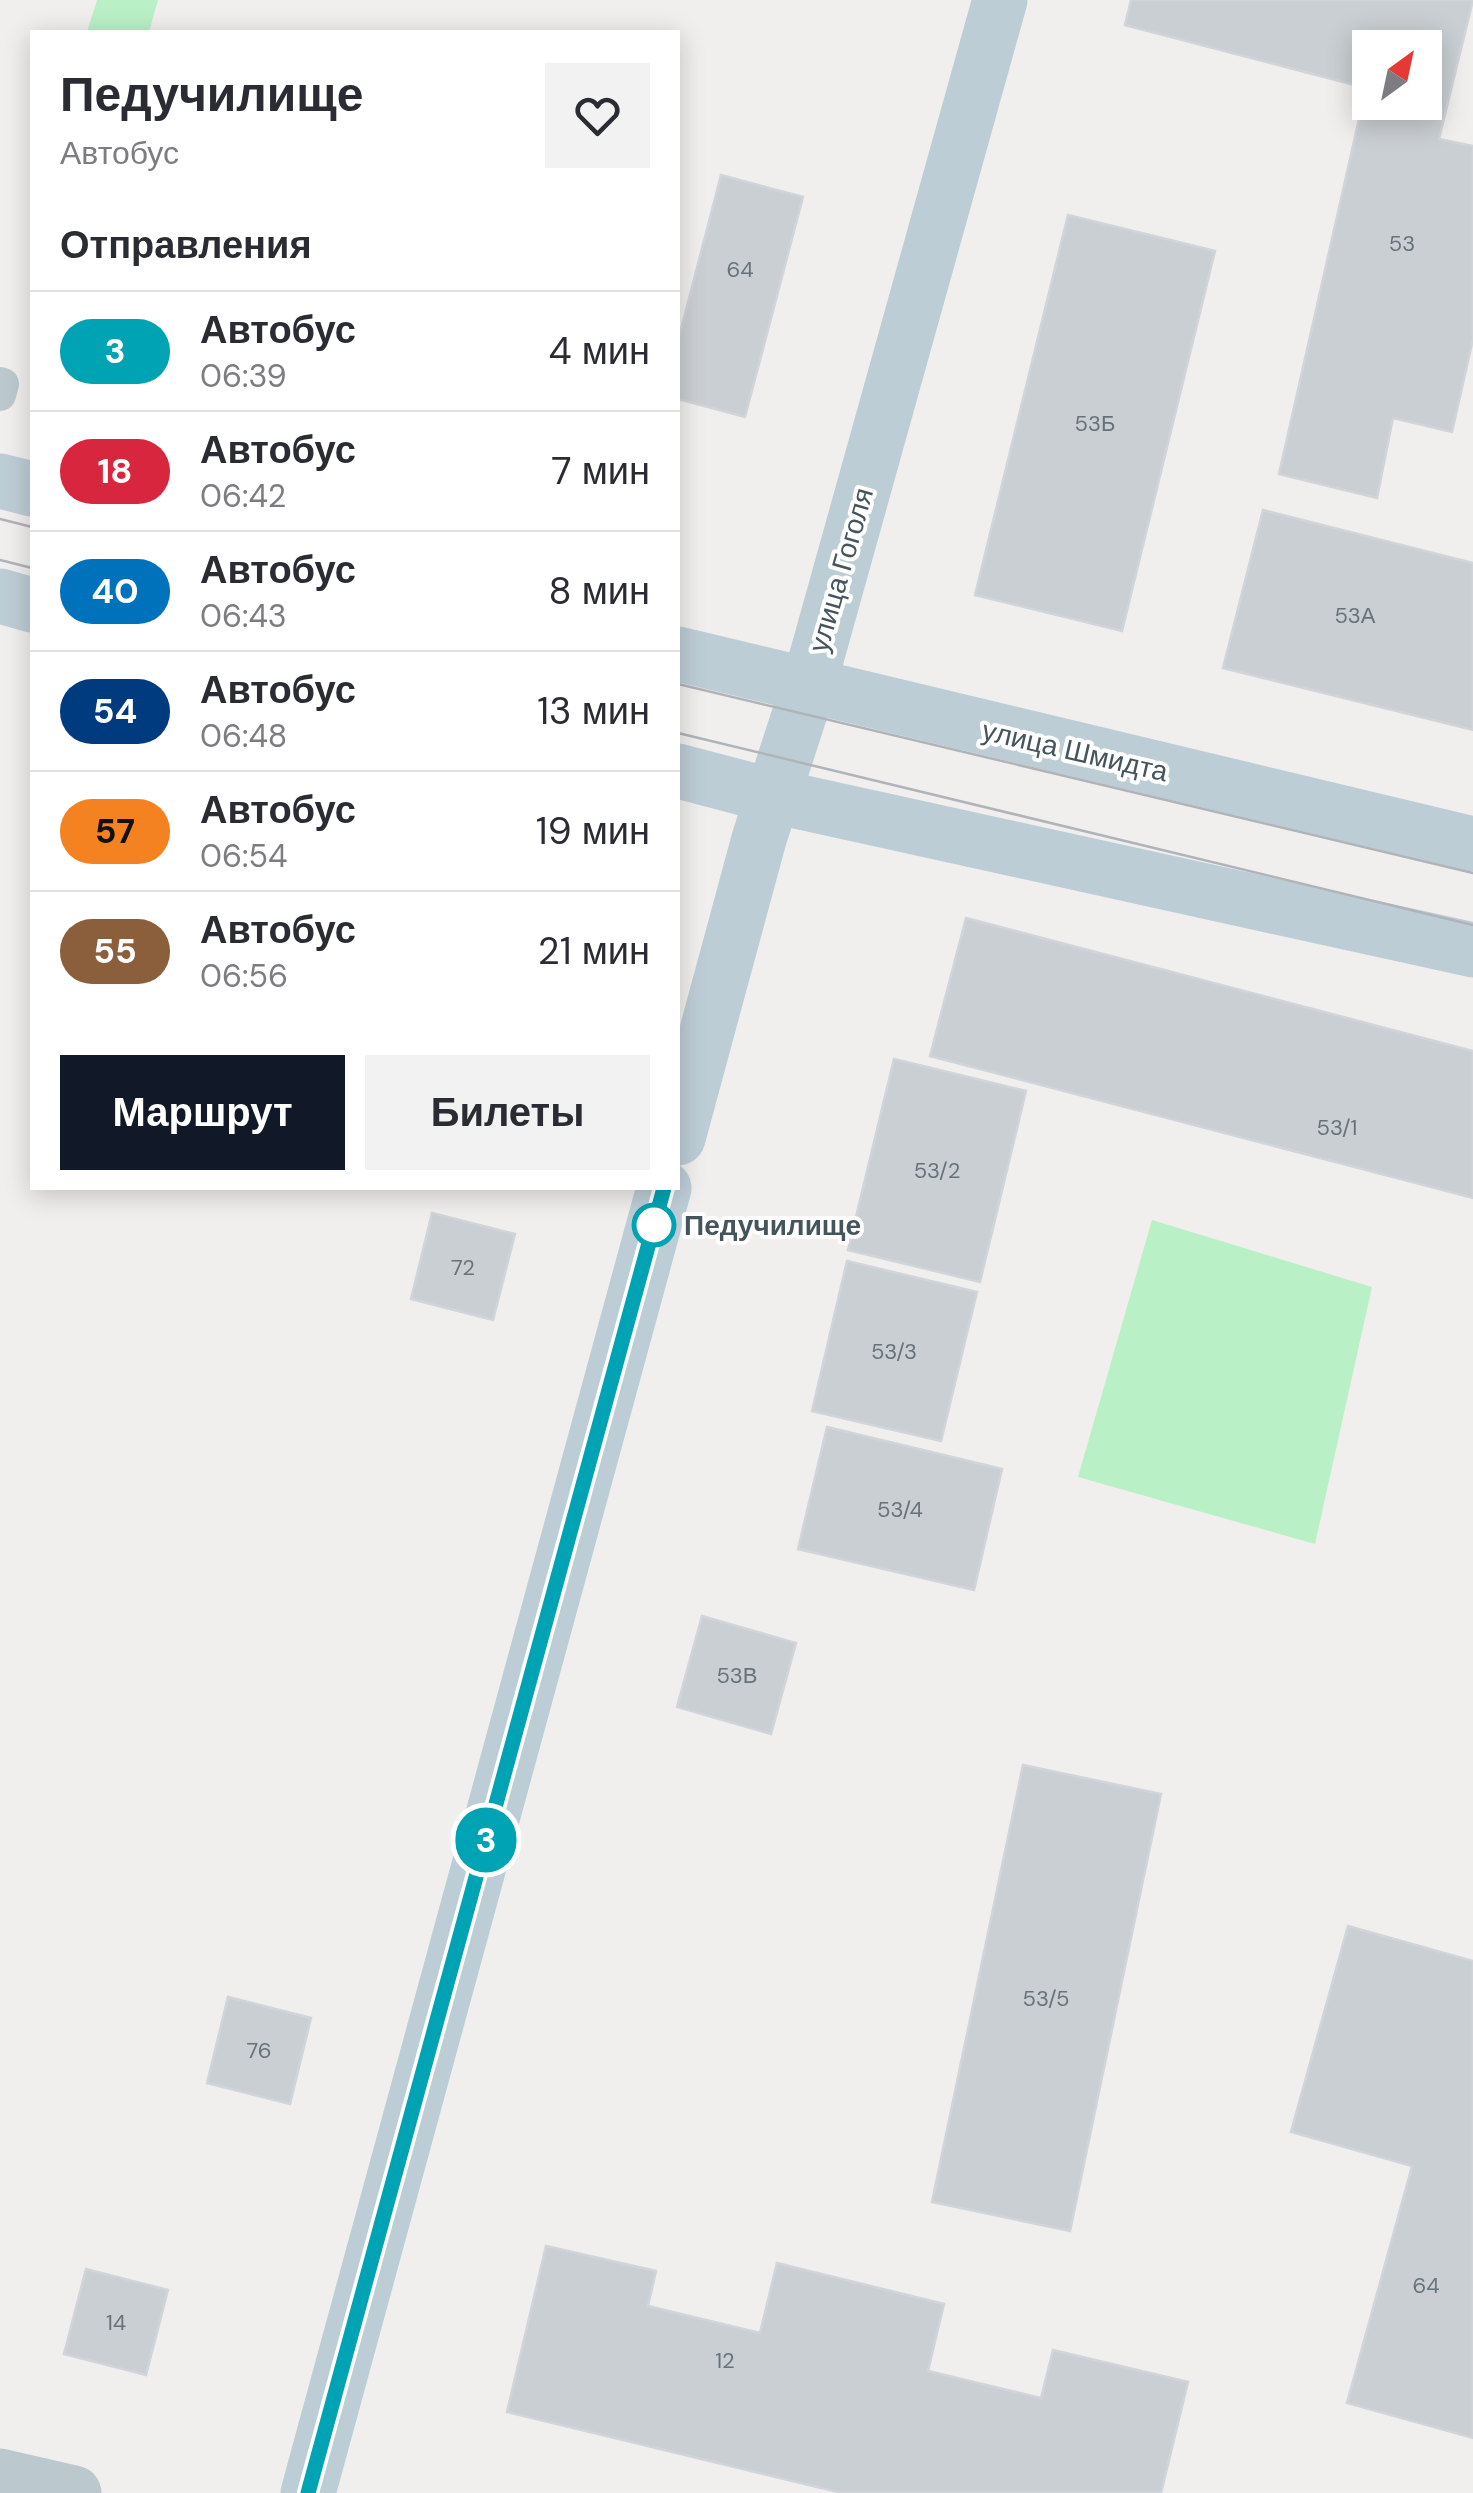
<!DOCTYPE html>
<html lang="ru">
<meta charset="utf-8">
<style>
:root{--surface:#fff;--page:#f2f2f3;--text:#2b2b33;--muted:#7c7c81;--line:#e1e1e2;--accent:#111827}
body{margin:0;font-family:"DM Sans",sans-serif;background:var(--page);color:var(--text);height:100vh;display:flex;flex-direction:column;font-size:38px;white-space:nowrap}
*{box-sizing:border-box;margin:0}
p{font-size:32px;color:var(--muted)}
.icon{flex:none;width:55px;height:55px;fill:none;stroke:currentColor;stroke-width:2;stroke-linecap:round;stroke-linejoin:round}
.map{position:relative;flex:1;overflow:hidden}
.drawer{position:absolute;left:30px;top:30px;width:650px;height:1160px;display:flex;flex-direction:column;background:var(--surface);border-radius:0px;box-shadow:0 5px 25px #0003}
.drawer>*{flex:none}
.badge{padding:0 20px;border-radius:32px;font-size:35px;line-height:65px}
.needle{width:65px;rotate:33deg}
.buttons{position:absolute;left:1352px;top:30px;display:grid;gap:20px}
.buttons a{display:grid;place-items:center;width:90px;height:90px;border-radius:0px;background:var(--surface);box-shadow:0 5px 25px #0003;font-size:50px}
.map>.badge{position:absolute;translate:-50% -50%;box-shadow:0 0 0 5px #fff}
h2{padding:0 30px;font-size:38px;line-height:90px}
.round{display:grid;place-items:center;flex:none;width:105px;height:105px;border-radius:0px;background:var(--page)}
.headline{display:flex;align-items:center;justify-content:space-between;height:170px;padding:0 30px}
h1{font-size:48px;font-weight:700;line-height:75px}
.cta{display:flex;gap:20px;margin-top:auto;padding:20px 30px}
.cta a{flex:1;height:115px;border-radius:0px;background:var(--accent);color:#fff;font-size:40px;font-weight:700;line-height:115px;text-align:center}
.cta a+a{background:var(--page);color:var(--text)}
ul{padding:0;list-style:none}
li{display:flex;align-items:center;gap:30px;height:120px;padding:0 30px;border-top:2px solid var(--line)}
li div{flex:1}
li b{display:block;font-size:38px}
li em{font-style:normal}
li .badge{min-width:110px;font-weight:700;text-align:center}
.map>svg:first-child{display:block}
.green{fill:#baf0c6}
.building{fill:#cacfd3;stroke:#d1d5da;stroke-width:2.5;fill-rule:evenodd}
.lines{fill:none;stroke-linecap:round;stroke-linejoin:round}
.lane{stroke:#bbc8ce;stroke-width:32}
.street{stroke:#bbc8ce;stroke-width:55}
.secondary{stroke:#bdcdd6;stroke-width:55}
.tram{stroke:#b0b4b9;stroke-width:2.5}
.line-casing{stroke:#fff;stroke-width:22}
.line{stroke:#00a3b4;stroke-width:15}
.stop-dot{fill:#fff;stroke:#00a3b4;stroke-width:5}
.labels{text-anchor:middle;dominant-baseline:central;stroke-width:8;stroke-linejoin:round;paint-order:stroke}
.number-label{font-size:22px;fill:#66747a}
.street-label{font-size:28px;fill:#45555c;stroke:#fff}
.stop-label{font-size:28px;font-weight:bold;fill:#45555c;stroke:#fff;text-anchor:start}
</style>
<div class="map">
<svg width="1473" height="2493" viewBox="0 0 1473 2493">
<rect width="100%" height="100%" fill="#f1eeee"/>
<!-- green -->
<g class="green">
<path d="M97 0H158L149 32H87Z"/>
<path d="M1152 1220 1372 1287 1315 1544 1078 1477Z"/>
</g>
<!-- building -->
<g class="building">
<path d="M1131 0H1473L1439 139 1473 146V339L1452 432 1393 418 1377 498 1279 474 1366 88 1125 25ZM1370 48H1425V102H1370Z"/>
<path d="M721 175 803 197 745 417 678 399V341Z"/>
<path d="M1068 215 1215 251 1122 631 975 595Z"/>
<path d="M1263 510 1473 563V730L1223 668Z"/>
<path d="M966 918 1473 1051V1198L930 1056Z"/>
<path d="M894 1059 1026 1091 980 1282 848 1250Z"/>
<path d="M432 1213 515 1234 493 1320 411 1299Z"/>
<path d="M847 1261 977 1292 941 1441 812 1411Z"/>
<path d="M827 1427 1002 1469 974 1590 798 1549Z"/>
<path d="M702 1616 796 1643 771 1734 677 1707Z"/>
<path d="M1023 1765 1161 1794 1070 2231 932 2202Z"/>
<path d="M1348 1926 1473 1961V2438L1347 2403 1412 2166 1291 2132Z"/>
<path d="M228 1997 311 2018 290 2104 207 2083Z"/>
<path d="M546 2246 656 2271 648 2306 760 2333 777 2263 944 2304 928 2371 1041 2398 1053 2350 1188 2382 1161 2493H842L507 2412Z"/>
<path d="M86 2269 168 2290 146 2375 64 2354Z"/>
</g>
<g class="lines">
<!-- lane -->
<path class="lane" d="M0 383 3 384 0 395"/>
<!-- street -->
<path class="street" d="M0 2476 74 2493"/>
<!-- secondary -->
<g class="secondary">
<path d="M0 481 32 489"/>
<path d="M0 596 32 605"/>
<path d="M678 654 1473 844"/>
<path d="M678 771 773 796 1473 950"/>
<path d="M678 1138 759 839 808 688 1000 0"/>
<path d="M308 2493 664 1188"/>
</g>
<!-- tram -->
<g class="tram">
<path d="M0 519 32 527"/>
<path d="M0 560 32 568"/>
<path d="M678 684 1473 873"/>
<path d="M678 733 1473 925"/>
</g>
</g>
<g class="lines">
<!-- line casing -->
<g class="line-casing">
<path id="line" d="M308 2493 664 1188"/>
</g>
<!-- line -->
<use href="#line" class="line"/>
</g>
<!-- markers -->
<circle class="stop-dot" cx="654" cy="1225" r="20"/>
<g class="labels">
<!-- number labels -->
<g class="number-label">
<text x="1402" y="243">53</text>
<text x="740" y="269">64</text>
<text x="1095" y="423">53Б</text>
<text x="1355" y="615">53А</text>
<text x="1337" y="1127">53/1</text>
<text x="937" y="1170">53/2</text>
<text x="463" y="1267">72</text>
<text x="894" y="1351">53/3</text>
<text x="900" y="1509">53/4</text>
<text x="737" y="1675">53В</text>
<text x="1046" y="1998">53/5</text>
<text x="259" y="2050">76</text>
<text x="1426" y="2285">64</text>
<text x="116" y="2322">14</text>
<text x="725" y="2360">12</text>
</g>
<!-- street labels -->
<g class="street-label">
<text transform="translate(841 570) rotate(-74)">улица Гоголя</text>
<text transform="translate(1075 751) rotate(13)">улица Шмидта</text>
</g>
<!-- stop labels -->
<g class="stop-label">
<text x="684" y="1225">Педучилище</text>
</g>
</g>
</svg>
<div class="buttons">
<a><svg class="needle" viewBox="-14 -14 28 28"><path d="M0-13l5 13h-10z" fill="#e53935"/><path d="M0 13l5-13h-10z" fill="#7c7c81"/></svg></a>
</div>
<b class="badge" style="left:486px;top:1840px;background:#00a3b4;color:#fff">3</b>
<section class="drawer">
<div class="headline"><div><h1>Педучилище</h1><p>Автобус</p></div><a class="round"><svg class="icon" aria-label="heart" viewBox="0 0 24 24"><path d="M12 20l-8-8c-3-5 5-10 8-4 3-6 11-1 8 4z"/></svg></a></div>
<h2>Отправления</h2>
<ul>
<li><span class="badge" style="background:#00a3b4;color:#fff">3</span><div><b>Автобус</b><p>06:39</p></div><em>4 мин</em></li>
<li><span class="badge" style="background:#d7263d;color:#fff">18</span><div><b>Автобус</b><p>06:42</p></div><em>7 мин</em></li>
<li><span class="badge" style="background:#0072bc;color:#fff">40</span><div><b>Автобус</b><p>06:43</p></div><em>8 мин</em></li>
<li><span class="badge" style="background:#003b80;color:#fff">54</span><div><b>Автобус</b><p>06:48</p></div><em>13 мин</em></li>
<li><span class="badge" style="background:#f58220;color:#111">57</span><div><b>Автобус</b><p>06:54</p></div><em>19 мин</em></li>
<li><span class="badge" style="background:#8b5e3c;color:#fff">55</span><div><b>Автобус</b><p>06:56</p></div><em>21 мин</em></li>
</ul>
<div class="cta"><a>Маршрут</a><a>Билеты</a></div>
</section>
</div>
